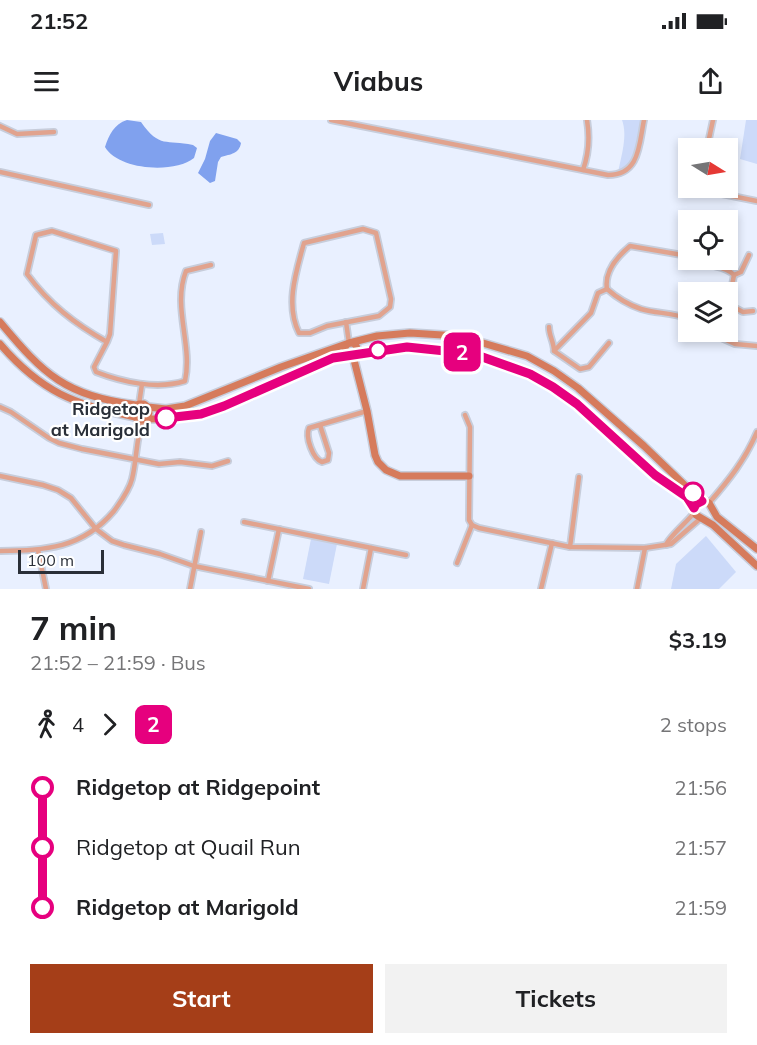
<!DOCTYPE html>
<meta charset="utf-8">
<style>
:root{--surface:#fff;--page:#f2f2f2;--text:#202124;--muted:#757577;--accent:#a53e18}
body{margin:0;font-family:Mulish,sans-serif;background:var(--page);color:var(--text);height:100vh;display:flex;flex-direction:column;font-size:22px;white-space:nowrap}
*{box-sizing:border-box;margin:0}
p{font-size:20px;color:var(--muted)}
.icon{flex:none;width:33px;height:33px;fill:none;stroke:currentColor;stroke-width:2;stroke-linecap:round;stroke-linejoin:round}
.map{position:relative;height:469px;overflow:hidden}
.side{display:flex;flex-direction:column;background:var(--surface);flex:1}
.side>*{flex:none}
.badge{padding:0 12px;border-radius:9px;font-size:21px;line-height:39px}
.needle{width:39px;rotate:101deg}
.fabs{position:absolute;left:678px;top:18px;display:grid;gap:12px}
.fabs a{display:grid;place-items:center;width:60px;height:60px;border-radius:0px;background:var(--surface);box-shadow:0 3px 9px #0003;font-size:30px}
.scale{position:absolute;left:18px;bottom:15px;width:86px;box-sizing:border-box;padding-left:6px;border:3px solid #2a2f38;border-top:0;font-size:16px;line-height:21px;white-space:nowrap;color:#2a2f38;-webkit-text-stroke:4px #fff;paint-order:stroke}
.map>.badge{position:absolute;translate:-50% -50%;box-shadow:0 0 0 3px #fff}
.legs{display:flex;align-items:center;gap:9px;height:66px;padding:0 30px;font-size:20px}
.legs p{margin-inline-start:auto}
.summary{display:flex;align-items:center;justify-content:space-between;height:102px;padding:0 30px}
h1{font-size:33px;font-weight:700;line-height:45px}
.cta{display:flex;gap:12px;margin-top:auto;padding:12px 30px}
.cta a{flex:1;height:69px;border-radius:0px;background:var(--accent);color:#fff;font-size:24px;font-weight:700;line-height:69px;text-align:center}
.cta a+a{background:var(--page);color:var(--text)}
ul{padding:0 30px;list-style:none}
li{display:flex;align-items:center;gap:21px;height:60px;font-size:22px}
li i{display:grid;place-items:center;width:9px;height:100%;margin:0 8px;background:currentColor}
li i::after{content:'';width:15px;height:15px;margin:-8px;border:4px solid;border-radius:50%;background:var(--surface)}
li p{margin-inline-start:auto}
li:first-child i{background:linear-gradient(#0000 50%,currentColor 0)}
li:last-child i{background:linear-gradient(currentColor 50%,#0000 0)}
.status{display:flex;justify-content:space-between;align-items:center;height:42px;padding:0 30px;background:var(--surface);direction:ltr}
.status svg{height:16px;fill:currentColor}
header{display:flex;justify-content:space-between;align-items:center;height:78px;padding:0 30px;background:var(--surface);font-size:27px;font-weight:700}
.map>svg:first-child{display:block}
.green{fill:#ccdaf9}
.water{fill:#80a1ee}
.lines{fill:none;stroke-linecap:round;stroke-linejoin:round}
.street-casing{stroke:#c7cddb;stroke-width:8}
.secondary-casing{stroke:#c7cddb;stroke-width:10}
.street{stroke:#e1a38e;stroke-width:4.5}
.secondary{stroke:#d67b5c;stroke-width:7}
.line-1-casing{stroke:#fff;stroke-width:14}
.line-1{stroke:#e6007e;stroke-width:9}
.stop-1-dot{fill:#fff;stroke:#e6007e;stroke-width:3}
.labels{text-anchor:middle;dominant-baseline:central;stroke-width:4.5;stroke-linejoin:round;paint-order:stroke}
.stop-label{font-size:18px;font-weight:bold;fill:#2a2f38;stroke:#fff;text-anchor:end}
</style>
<div class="status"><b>21:52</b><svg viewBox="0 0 49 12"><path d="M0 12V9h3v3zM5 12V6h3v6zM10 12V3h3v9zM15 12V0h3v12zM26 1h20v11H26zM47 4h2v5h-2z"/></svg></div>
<header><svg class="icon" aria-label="menu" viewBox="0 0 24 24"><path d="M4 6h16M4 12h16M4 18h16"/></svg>Viabus<svg class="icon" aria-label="share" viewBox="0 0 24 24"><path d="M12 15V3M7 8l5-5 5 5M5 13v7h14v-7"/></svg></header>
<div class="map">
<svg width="757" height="469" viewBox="0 0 757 469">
<rect width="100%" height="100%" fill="#e9f0ff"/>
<!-- green -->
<g class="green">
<path d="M622 0H644L633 42 618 53C621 37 628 16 622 0Z"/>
<path d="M746 0H757V44L740 39Z"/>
<path d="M163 113 165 124 152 125 150 114Z"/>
<path d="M706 416 736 452 719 469H671L676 444Z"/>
<path d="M311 419 337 424 329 464 303 459Z"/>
</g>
<!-- water -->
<g class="water">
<path d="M127 0 141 2C160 29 166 19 193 25L197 28 194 38C174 54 118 50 105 27 109 15 114 4 127 0Z"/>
<path d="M216 13 237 19 241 23C239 34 231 34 221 37L218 42 215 61 210 63 198 53 205 39 210 21Z"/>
</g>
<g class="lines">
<!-- street casing -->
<g class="street-casing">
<g id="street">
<path d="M331 0 608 55C640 55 639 24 644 0"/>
<path d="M0 6 17 14 54 12"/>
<path d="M707 28 713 0"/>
<path d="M583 50C589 33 590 18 587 0"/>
<path d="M0 52 149 85"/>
<path d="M715 68 722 74 757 81"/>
<path d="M363 109 376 113 391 179 390 187 379 196 327 206 310 213H299C285 185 296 152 304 123Z"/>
<path d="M701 140C711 149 723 144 734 155L728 186"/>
<path d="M734 155 741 152 749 135"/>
<path d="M607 169C604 151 618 136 630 126L688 136"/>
<path d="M607 169C616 177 629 185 641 189 657 194 673 192 688 199"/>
<path d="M728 184 743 192 753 191"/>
<path d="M346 202 349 223"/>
<path d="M549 207C549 216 554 222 554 231L580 249 589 247 609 223"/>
<path d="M708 212 735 224 757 226"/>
<path d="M107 222 110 214 116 131 52 111 36 115 27 154C49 184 75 204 107 222L94 247 96 252C122 262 157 270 185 261 193 225 172 187 186 151L211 145"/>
<path d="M554 231 591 193 598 173 607 169"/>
<path d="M139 284 142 264"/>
<path d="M0 287 11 292 49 318 59 323 82 329 159 344 180 342 212 346 228 341"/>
<path d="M465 295 470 307 469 400 472 405 479 408 570 427 645 428 671 424 701 398"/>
<path d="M320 305 329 333 328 340 322 342C313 339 305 317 309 308L367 291"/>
<path d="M0 356 43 365 58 370 71 378 96 409 112 421 124 425 160 434 194 446 309 469"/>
<path d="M709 383C729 360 745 340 757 312"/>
<path d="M244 402 406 435"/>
<path d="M666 425C668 418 688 401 694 393"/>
<path d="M570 427 579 357"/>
<path d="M38 430 46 469"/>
<path d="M0 431C46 430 82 429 114 391 121 381 129 371 132 359 137 339 136 318 143 299"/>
<path d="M457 443 472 405"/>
<path d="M268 461 279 409"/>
<path d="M190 469 201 412"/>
<path d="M363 469 371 428"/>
<path d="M541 469 552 423"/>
<path d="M637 469 645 428"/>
</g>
</g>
<!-- secondary casing -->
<g class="secondary-casing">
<g id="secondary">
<path d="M0 202C45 256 65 275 136 285"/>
<circle cx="351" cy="229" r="6"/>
<path d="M0 224C41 272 75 285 135 297"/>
<path d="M353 236 367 291 375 335 378 342 386 350 400 356H469"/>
<path d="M148 287 149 293 147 298 142 300 135 297 133 289 139 284H144L148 287 166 289 185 286 281 247 349 223 377 216 410 213 459 216 527 236 554 251 578 268 644 326 696 376 709 383 717 397 757 429"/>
<path d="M144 299C163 299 182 299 200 294 246 282 289 257 333 238L343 236 397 228 431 229 474 234 530 254 577 284 655 355 687 377 694 388 696 395 713 405 757 446"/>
</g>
</g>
<!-- street -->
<use href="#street" class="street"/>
<!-- secondary -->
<use href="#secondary" class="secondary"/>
</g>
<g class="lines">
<!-- line-1 casing -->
<g class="line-1-casing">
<path id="line-1" d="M166 298 201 294 224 286 333 238 407 227 474 234 530 254 553 267 577 284 655 355 687 377 694 388 696 384 702 381 693 373"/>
</g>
<!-- line-1 -->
<use href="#line-1" class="line-1"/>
</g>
<!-- markers -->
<g class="stop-1-dot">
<circle cx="378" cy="230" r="8"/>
<circle cx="166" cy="298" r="10"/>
<circle cx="693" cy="373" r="10"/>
</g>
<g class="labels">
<!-- stop labels -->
<g class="stop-label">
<text x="150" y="288">Ridgetop<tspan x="150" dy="21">at Marigold</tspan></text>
</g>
</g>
</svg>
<div class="fabs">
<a><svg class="needle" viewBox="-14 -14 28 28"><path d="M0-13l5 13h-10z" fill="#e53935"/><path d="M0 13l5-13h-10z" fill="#757577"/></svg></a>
<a><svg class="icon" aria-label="locate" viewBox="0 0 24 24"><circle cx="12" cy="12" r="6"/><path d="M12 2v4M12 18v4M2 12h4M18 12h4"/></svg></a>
<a><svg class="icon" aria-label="layers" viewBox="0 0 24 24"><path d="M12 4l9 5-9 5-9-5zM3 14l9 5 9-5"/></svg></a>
</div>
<div class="scale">100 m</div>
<b class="badge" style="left:462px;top:232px;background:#e6007e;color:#fff">2</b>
</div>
<section class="side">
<div class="summary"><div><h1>7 min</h1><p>21:52 – 21:59 · Bus</p></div><b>$3.19</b></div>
<div class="legs"><svg class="icon" aria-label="walk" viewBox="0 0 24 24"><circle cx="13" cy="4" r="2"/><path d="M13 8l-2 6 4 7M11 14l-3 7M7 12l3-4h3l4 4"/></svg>4<svg class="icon" aria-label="forward" viewBox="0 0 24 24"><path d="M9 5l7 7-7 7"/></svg><b class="badge" style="background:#e6007e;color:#fff">2</b><p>2 stops</p></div>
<ul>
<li><i style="color:#e6007e"></i><b>Ridgetop at Ridgepoint</b><p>21:56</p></li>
<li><i style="color:#e6007e"></i><span>Ridgetop at Quail Run</span><p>21:57</p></li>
<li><i style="color:#e6007e"></i><b>Ridgetop at Marigold</b><p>21:59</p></li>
</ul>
<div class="cta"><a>Start</a><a>Tickets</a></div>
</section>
